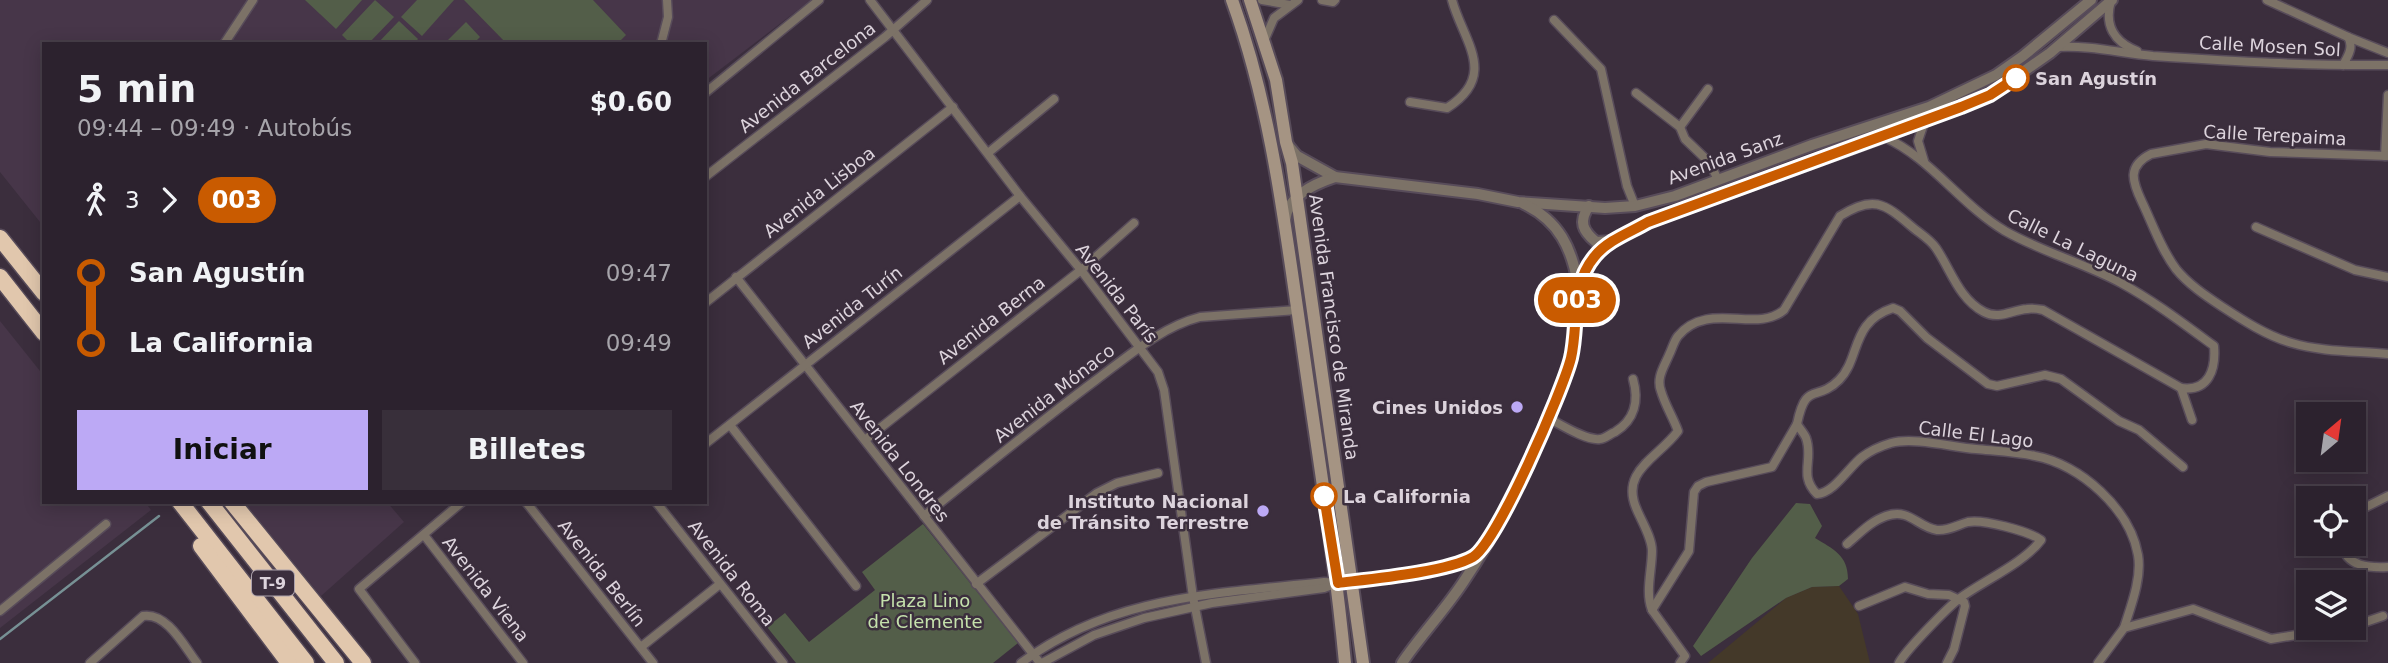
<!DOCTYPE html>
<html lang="es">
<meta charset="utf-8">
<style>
:root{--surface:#2c222e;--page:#382f3a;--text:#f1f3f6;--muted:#a6a4aa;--line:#483f4a;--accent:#bca9f5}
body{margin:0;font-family:"DejaVu Sans",sans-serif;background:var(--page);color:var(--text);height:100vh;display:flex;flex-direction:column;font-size:26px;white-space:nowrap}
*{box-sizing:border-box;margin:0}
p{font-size:23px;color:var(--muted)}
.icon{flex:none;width:38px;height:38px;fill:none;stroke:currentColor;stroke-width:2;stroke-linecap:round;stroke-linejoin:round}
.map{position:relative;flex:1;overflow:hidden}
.drawer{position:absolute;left:42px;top:42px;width:665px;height:462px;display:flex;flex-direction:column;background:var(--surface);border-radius:0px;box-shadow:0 4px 18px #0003,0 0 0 2px var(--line)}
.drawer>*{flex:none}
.badge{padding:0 14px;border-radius:23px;font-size:24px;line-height:46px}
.needle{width:46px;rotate:29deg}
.tools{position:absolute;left:2296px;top:402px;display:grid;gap:14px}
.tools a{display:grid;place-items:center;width:70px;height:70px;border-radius:0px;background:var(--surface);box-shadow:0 4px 18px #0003,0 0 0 2px var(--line);font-size:35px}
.map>.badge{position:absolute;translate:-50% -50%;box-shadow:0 0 0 4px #fff}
.legs{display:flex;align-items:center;gap:10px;height:77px;padding:0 35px;font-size:23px}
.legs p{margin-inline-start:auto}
.summary{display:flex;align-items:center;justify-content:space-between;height:119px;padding:0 35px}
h1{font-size:38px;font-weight:700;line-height:52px}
.primary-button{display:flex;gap:14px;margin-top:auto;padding:14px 35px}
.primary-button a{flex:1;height:80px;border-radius:0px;background:var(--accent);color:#111;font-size:28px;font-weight:700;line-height:80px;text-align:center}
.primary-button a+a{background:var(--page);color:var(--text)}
ul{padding:0 35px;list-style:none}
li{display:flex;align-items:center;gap:24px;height:70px;font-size:26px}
li i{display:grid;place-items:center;width:10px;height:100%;margin:0 9px;background:currentColor}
li i::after{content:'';width:18px;height:18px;margin:-9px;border:5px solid;border-radius:50%;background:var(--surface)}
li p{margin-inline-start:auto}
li:first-child i{background:linear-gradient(#0000 50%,currentColor 0)}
li:last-child i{background:linear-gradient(currentColor 50%,#0000 0)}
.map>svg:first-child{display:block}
.built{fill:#473649}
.education{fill:#443929}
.green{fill:#535e49}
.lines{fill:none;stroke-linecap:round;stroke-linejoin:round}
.stream{stroke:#779195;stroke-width:2.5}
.minor-casing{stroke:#584c5a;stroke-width:11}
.tertiary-casing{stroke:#584c5a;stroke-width:14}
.secondary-casing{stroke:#584c5a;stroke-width:16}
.motorway-casing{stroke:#584c5a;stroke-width:19}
.minor{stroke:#7c7267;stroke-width:8}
.tertiary{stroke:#7c7267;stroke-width:10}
.secondary{stroke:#a59483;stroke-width:12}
.motorway{stroke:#e1c7ad;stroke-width:16}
.line-1-casing{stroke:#fff;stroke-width:16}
.line-1{stroke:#c95b00;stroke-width:10}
.stop-1-dot{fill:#fff;stroke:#c95b00;stroke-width:3.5}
.poi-dot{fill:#bca9f5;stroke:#3b2e3d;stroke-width:2.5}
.labels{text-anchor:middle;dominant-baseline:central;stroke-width:5;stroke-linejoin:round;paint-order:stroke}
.shield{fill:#3b2e3d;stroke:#aca2ac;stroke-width:2}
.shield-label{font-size:16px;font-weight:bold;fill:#dcd3dc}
.street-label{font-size:18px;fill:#dcd3dc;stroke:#3b2e3d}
.stop-label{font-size:18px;font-weight:bold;fill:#dcd3dc;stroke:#3b2e3d;text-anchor:start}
.poi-label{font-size:18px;font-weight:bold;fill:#dcd3dc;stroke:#3b2e3d;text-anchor:end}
.park-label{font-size:18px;fill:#c5e1ac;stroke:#3b2e3d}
</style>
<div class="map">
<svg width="2388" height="663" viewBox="0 0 2388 663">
<rect width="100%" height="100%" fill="#3b2e3d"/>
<!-- built -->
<g class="built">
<path d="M0 0H811L705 81V44H44V227L0 172Z"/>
<path d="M0 321 44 376V502H145L151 510 0 628Z"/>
<path d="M244 502H387L404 522 321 596Z"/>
</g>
<!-- education -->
<path class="education" d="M1839 586 1858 614 1870 663H1708L1786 598 1812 587Z"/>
<!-- green -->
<g class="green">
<path d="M305 0H362L336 29Z"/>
<path d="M375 0 394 17 368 44H351L342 35Z"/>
<path d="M417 0H454L422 36 401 17Z"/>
<path d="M464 0H593L626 35 617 44H507Z"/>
<path d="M399 21 418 39 414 44H377Z"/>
<path d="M466 22 480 37 473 44H444Z"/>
<path d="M1796 503 1810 504 1822 526 1815 538C1833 549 1848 555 1848 579L1839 586 1812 587 1786 598 1701 656 1693 646 1752 558Z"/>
<path d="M923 524 1018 643 993 663H796L767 627 785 613 809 642 875 590 862 572Z"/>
</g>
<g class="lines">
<!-- stream -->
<path class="stream" d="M0 639 159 516"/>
<!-- minor casing -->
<g class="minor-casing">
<g id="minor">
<path d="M870 0 1020 196 1081 270 1158 372 1164 390 1193 597 1206 663"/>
<path d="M1262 0 1290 5"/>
<path d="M1322 0 1333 2 1335 0"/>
<path d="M2267 0 2348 37C2354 47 2348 56 2343 65"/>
<path d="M2111 1C2104 25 2114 42 2137 51"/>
<path d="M1554 20 1601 69 1627 186 1635 206"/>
<path d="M2348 37 2388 53"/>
<path d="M1264 41 1274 18 1298 0"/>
<path d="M224 44 253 0"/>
<path d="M661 44 668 17 667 0"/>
<path d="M2057 47C2090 45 2120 53 2153 56 2231 61 2310 66 2388 65"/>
<path d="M705 93 819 0"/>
<path d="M1636 93 1680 127 1685 139 1710 163 1718 180"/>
<path d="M1410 102 1447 108C1499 75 1463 41 1452 0"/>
<path d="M1680 127 1708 89"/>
<path d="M1884 137C1931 158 1960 204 2005 231 2042 252 2084 263 2121 283 2154 301 2184 324 2214 346 2216 369 2209 392 2181 388L2192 420"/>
<path d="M988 153 1054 99"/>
<path d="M2385 156 2388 95"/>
<path d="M2388 156 2270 152 2206 144 2151 154C2127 166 2132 181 2142 202 2153 225 2161 249 2176 269 2188 284 2206 296 2221 306 2244 321 2267 336 2292 343 2322 352 2357 351 2388 354"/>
<path d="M1924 161 1918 141 1925 120"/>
<path d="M705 177 885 37 927 0"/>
<path d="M2256 227 2355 270 2388 277"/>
<path d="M736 277 1040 663"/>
<path d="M705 303 953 107"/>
<path d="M1548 418C1560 424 1586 441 1600 439 1604 439 1610 434 1615 432 1635 420 1639 400 1633 379"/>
<path d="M1797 424C1806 380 1816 403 1839 380 1861 358 1850 322 1893 308L1900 311 1927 338 1988 384 1997 386 2045 375 2061 379 2119 421 2139 430 2183 467"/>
<path d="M730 425 856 586"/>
<path d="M865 440 1081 270 1134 223"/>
<path d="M705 444 1020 196"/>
<path d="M526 502 653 663"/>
<path d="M656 502 783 663"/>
<path d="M2354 513 2388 496"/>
<path d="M924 516C981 470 1037 424 1096 380 1127 357 1161 327 1200 317L1297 310"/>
<path d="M424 535 523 663"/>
<path d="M1847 544C1859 534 1871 521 1886 516 1910 508 1917 527 1937 530 1949 531 1957 525 1968 522 1983 519 2028 531 2041 540 2024 563 1983 581 1960 598 1947 608 1906 650 1899 663"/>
<path d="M2341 544C2347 567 2369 568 2388 567"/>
<path d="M976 584 1097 493 1117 483 1158 473"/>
<path d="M1859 606 1905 587 1928 594 1949 595 1964 602 1965 606 1954 649 1947 663"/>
<path d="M1652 610C1645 592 1652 570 1652 551 1652 538 1642 522 1637 510 1619 471 1658 458 1678 431 1673 417 1665 405 1661 391 1656 378 1664 367 1669 355 1672 349 1674 341 1678 336 1708 300 1756 334 1784 310L1840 216C1873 195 1884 203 1911 226 1919 233 1930 239 1936 248 1951 270 1959 299 1984 312 1999 320 2012 310 2027 309 2032 308 2038 309 2043 310L2181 388"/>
<path d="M0 611 106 524"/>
<path d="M2354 626 2383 616"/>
<path d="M641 647 720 584"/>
<path d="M90 663 143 616C167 612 184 646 197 663"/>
<path d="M415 663 359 589 462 502"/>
<path d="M1021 663C1112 595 1216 594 1324 582 1341 583 1357 580 1374 577 1409 571 1450 572 1481 551"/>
<path d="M1042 663 1094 635 1144 618 1212 603 1324 588 1335 584"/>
<path d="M1680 663 1685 656 1652 610 1689 551 1694 492 1698 486 1706 482 1772 467 1797 424C1799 428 1804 433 1806 438 1814 460 1798 475 1817 494 1834 493 1849 467 1862 457 1870 451 1881 446 1891 443 1914 437 1952 447 1976 449 1996 451 2016 452 2035 456 2080 464 2130 509 2138 555 2142 578 2131 606 2124 628"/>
<path d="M2098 663 2124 628 2193 609 2271 639 2340 628"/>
</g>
</g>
<!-- tertiary casing -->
<g class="tertiary-casing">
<g id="tertiary">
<path d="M1287 144 1297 156 1335 177 1478 194 1518 202 1605 208 1635 206 1675 196 1812 145 1929 107 1996 75 2023 56 2091 0"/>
<path d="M1524 204C1559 221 1572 248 1578 285"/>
<path d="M1589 206C1578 222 1583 231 1596 242L1613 241"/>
<path d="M1285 221C1287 196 1314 184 1335 177"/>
<path d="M1402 663C1421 635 1445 610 1464 581 1508 516 1538 441 1568 369 1578 331 1568 283 1597 254 1611 240 1631 231 1649 222L1884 137 1990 95 2050 53 2112 0"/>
</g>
</g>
<!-- secondary casing -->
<g class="secondary-casing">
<g id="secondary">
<path d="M1232 0C1272 110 1285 227 1302 342 1317 449 1335 556 1345 663"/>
<path d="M1250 0 1276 80 1286 142 1292 163 1363 663"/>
</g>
</g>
<!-- motorway casing -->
<g class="motorway-casing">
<g id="motorway">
<path d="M0 238 44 293"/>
<path d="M0 277 44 333"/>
<path d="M180 502 306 663"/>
<path d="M209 502 336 663"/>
<path d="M232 502 363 663"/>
<path d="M201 546 289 663"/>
</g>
</g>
<!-- minor -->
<use href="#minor" class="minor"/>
<!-- tertiary -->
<use href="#tertiary" class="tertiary"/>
<!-- secondary -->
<use href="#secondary" class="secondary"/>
<!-- motorway -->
<use href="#motorway" class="motorway"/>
</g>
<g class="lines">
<!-- line-1 casing -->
<g class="line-1-casing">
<path id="line-1" d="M1324 496 1338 583C1371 579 1447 572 1473 557 1497 543 1563 390 1571 358 1579 324 1570 285 1595 256 1608 240 1631 232 1648 222L1961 107 1990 95 2016 78"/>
</g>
<!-- line-1 -->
<use href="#line-1" class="line-1"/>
</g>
<!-- markers -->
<g class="stop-1-dot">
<circle cx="2016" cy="78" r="12"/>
<circle cx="1324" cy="496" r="12"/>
</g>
<g class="poi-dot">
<circle cx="1517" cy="407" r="7"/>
<circle cx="1263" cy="511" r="7"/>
</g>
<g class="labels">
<!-- shield labels -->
<rect class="shield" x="252" y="570.5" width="42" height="25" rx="5"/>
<g class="shield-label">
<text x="273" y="583">T-9</text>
</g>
<!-- street labels -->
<g class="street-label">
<text transform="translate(2270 46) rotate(3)">Calle Mosen Sol</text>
<text transform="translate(807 77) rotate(-38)">Avenida Barcelona</text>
<text transform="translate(2275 135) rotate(3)">Calle Terepaima</text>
<text transform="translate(1725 158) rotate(-20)">Avenida Sanz</text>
<text transform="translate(819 192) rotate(-38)">Avenida Lisboa</text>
<text transform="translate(2073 245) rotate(26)">Calle La Laguna</text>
<text transform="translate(1117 293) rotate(52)">Avenida París</text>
<text transform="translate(852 307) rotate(-38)">Avenida Turín</text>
<text transform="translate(991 320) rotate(-38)">Avenida Berna</text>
<text transform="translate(1334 327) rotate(82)">Avenida Francisco de Miranda</text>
<text transform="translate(1054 393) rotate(-38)">Avenida Mónaco</text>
<text transform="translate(1976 434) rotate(7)">Calle El Lago</text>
<text transform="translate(900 461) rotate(52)">Avenida Londres</text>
<text transform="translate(602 573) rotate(52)">Avenida Berlín</text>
<text transform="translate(732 573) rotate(52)">Avenida Roma</text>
<text transform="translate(486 589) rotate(52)">Avenida Viena</text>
</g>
<!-- stop labels -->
<g class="stop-label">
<text x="2035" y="78">San Agustín</text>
<text x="1343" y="496">La California</text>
</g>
<!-- poi labels -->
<g class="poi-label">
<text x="1503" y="407">Cines Unidos</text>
<text x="1249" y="501">Instituto Nacional<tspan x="1249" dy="21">de Tránsito Terrestre</tspan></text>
</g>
<!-- park labels -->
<g class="park-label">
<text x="925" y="600">Plaza Lino<tspan x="925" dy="21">de Clemente</tspan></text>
</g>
</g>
</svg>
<div class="tools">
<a><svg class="needle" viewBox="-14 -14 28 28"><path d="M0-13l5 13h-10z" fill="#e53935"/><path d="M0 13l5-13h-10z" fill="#a6a4aa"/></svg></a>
<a><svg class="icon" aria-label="locate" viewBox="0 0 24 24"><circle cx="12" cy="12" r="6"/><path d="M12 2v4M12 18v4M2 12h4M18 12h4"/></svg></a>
<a><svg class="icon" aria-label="layers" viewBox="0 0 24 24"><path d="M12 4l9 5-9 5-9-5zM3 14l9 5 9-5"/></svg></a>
</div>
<b class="badge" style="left:1577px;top:300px;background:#c95b00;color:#fff">003</b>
<section class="drawer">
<div class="summary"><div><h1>5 min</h1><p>09:44 – 09:49 · Autobús</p></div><b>$0.60</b></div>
<div class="legs"><svg class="icon" aria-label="walk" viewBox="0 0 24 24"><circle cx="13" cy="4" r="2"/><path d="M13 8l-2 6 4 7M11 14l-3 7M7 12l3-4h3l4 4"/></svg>3<svg class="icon" aria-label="forward" viewBox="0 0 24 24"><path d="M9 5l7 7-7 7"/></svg><b class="badge" style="background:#c95b00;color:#fff">003</b></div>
<ul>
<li><i style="color:#c95b00"></i><b>San Agustín</b><p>09:47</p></li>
<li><i style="color:#c95b00"></i><b>La California</b><p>09:49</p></li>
</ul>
<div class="primary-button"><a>Iniciar</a><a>Billetes</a></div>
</section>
</div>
